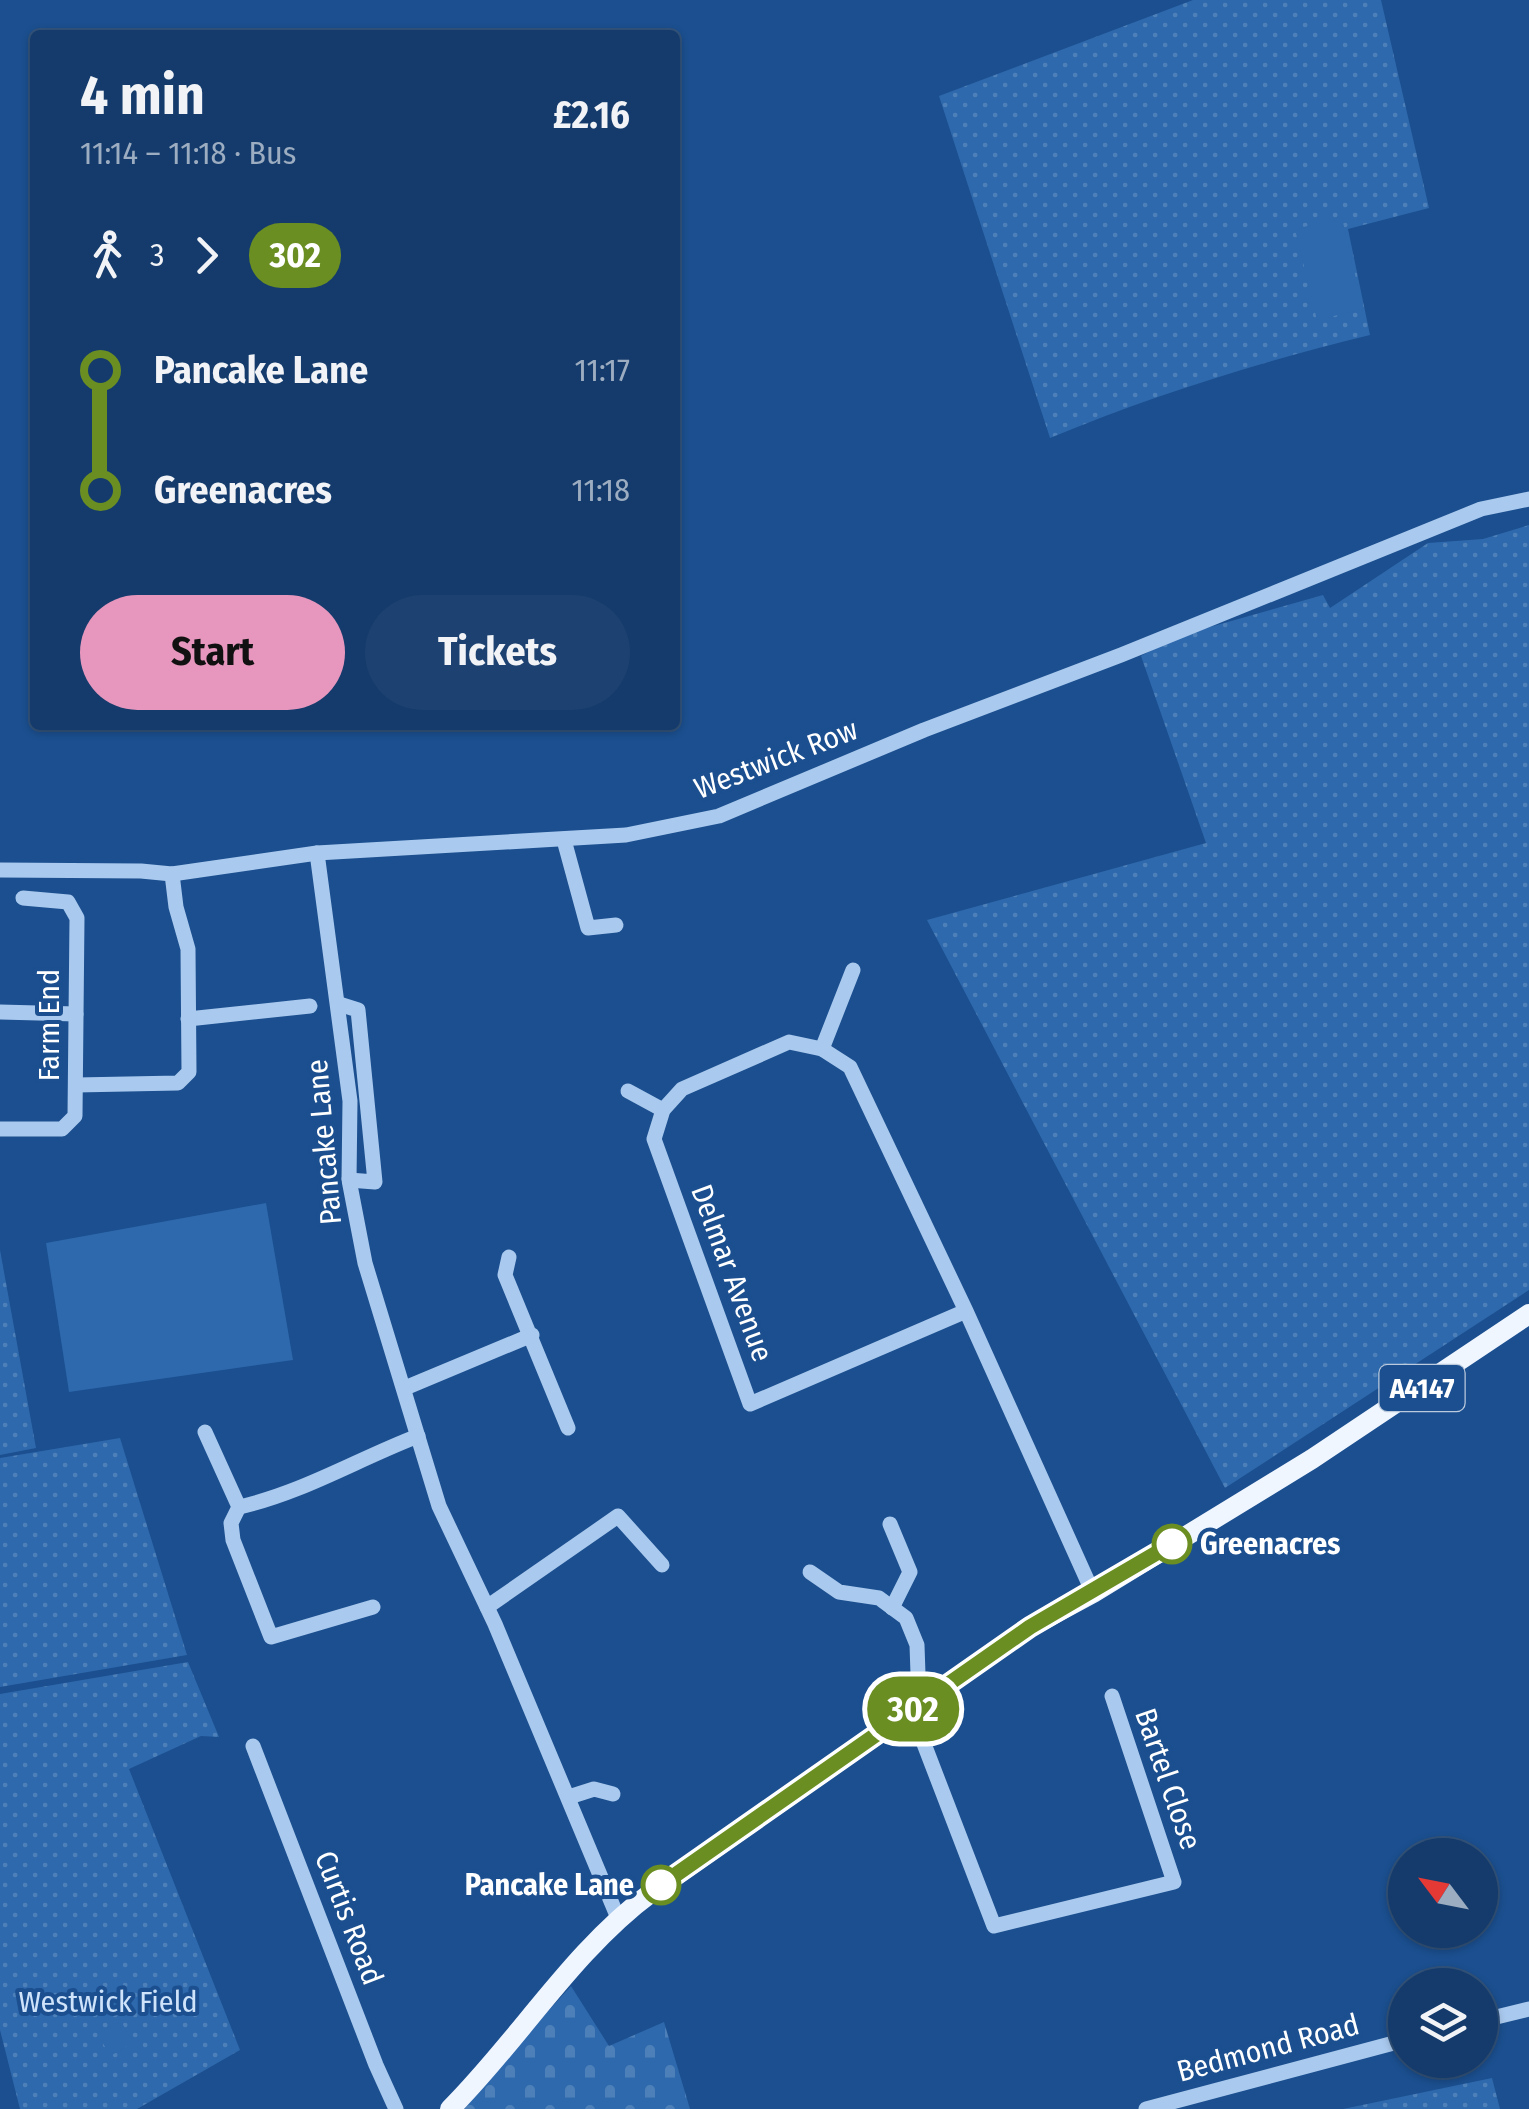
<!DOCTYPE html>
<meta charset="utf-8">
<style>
:root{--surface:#143b6b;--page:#1d4271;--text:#f1f3f6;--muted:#9dadc1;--line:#33557e;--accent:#e797bd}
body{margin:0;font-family:"Fira Sans Condensed",sans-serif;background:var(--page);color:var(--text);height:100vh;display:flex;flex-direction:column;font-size:38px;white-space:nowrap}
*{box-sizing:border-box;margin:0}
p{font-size:32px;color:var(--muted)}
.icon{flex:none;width:55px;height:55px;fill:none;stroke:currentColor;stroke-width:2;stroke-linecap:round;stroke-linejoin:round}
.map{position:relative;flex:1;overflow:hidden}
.side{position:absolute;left:30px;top:30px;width:650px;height:700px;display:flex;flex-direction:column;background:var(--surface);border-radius:10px;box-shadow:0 2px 8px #0004,0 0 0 2px var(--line)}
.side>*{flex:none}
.badge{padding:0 20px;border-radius:32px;font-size:35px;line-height:65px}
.needle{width:65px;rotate:302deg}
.fabs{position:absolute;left:1388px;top:1838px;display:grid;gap:20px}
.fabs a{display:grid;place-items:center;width:110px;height:110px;border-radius:50%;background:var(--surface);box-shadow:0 2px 8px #0004,0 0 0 2px var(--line);font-size:50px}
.map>.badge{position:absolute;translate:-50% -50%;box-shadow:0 0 0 5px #fff}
.legs{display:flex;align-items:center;gap:15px;height:110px;padding:0 50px;font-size:32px}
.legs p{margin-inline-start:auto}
.overview{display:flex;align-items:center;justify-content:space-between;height:170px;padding:0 50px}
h1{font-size:55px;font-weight:700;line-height:75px}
.primary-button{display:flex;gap:20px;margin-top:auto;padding:20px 50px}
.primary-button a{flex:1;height:115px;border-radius:60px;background:var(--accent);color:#111;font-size:40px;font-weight:700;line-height:115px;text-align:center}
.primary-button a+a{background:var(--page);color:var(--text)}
ul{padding:0 50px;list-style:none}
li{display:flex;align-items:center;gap:35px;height:120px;font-size:38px}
li i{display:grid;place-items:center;width:15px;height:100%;margin:0 12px;background:currentColor}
li i::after{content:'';width:25px;height:25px;margin:-12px;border:8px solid;border-radius:50%;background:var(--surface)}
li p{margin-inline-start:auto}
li:first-child i{background:linear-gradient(#0000 50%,currentColor 0)}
li:last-child i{background:linear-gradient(currentColor 50%,#0000 0)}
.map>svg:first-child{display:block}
.grass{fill:url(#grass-dots)}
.cemetery{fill:url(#cemetery-stones)}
.pitch{fill:#2e69ad}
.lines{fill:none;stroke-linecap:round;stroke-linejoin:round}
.minor{stroke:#a9c9ee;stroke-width:15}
.major{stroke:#f0f6ff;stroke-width:20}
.line-1-casing{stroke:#fff;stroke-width:22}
.line-1{stroke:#6b8e23;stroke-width:15}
.stop-1-dot{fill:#fff;stroke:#6b8e23;stroke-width:5}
.labels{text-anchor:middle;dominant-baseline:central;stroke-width:8;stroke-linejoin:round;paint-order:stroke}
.shield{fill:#1b4f8f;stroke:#bbcadd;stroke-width:2.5}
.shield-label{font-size:28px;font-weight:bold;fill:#fff}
.street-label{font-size:30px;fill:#fff;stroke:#1b4f8f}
.stop-label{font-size:30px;font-weight:bold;fill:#fff;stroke:#1b4f8f;text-anchor:start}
.park-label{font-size:30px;fill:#cfe3fa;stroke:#1b4f8f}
</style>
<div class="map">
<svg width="1529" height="2109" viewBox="0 0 1529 2109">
<defs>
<pattern id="grass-dots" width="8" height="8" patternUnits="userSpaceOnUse" patternTransform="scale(2.5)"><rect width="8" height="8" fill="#2e69ad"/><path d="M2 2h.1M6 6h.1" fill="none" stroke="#4d80b9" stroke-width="1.8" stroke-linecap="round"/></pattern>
<pattern id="cemetery-stones" width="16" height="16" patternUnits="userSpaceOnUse" patternTransform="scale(2.5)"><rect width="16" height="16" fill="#2e69ad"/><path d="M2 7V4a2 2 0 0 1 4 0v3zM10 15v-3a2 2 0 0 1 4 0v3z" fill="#4d80b9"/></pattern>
</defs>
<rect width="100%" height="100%" fill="#1b4f8f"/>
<!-- grass -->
<g class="grass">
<path d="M1193 0H1381L1429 208 1348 229 1370 335C1260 362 1154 395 1050 438L939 96Z"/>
<path d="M1529 525V1290L1225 1488 927 920 1206 843 1141 656 1178 636 1323 595 1330 608 1428 543 1483 539Z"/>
<path d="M0 1250 36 1448 0 1455Z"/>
<path d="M120 1438 187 1655 0 1687V1458Z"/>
<path d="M188 1662 219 1737 201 1736 129 1769 240 2050 137 2109H20L0 2030V1694Z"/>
<path d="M1492 2078 1500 2109H1343Z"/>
</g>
<!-- cemetery -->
<path class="cemetery" d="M571 1986 609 2046 664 2022 690 2109H459Z"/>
<!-- pitch -->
<g class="pitch">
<path d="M1342 218 1363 309 1317 320 1295 229Z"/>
<path d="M266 1203 293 1360 69 1392 46 1243Z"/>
<path d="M121 2021 133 2043 110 2056 98 2034Z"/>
</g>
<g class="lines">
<!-- minor -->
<g class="minor">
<path d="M564 840 588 928 616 925"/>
<path d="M317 853 350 1101 349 1180 365 1263 439 1506 495 1624 618 1918"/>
<path d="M0 870 141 871 172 874 317 853 626 835 719 816 924 730 1121 655 1481 509 1529 499"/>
<path d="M339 1004 358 1010 375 1182 349 1180"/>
<path d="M0 1012 76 1014"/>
<path d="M188 1019 310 1006"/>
<path d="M822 1049 853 970"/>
<path d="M76 1085 178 1083 189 1072 188 949 176 907 172 874"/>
<path d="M628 1091 663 1110"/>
<path d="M0 1129H62L75 1116 77 918 68 902 23 898"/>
<path d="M509 1257 505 1275 568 1428"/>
<path d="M966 1311 750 1404 654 1139 663 1110 682 1089 789 1042 822 1049 850 1067 966 1311 1093 1593"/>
<path d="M405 1388 532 1335"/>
<path d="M205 1432 239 1507 231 1523 233 1540 271 1637 373 1607"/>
<path d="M239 1507C302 1493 358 1459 418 1436"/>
<path d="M890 1524 910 1572 892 1608"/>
<path d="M810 1572 839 1592 879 1598 906 1618 917 1645 919 1703"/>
<path d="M487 1607 618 1516 662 1565"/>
<path d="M911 1710 994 1926 1174 1882 1112 1696"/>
<path d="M253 1746 376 2065 396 2109"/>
<path d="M569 1797 594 1789 613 1794"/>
<path d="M1480 2021 1529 2009"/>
<path d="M1146 2109 1405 2040"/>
</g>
<!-- major -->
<path class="major" d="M450 2109C520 2039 572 1951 652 1892L1030 1627 1093 1593 1312 1459 1529 1314"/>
</g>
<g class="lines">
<!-- line-1 casing -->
<g class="line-1-casing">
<path id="line-1" d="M661 1885 1030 1627 1172 1544"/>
</g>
<!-- line-1 -->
<use href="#line-1" class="line-1"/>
</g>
<!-- markers -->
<g class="stop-1-dot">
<circle cx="1172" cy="1544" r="18"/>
<circle cx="661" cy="1885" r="18"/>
</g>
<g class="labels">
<!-- shield labels -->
<rect class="shield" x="1379.5" y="1365" width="85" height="46" rx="8"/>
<g class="shield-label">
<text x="1422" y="1388">A4147</text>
</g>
<!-- street labels -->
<g class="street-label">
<text transform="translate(776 759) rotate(-21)">Westwick Row</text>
<text transform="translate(49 1025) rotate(-90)">Farm End</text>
<text transform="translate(324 1142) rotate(-95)">Pancake Lane</text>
<text transform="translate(732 1273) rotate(70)">Delmar Avenue</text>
<text transform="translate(1168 1779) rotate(71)">Bartel Close</text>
<text transform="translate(349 1918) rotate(69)">Curtis Road</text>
<text transform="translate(1268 2048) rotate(-15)">Bedmond Road</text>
</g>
<!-- stop labels -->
<g class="stop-label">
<text x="1200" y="1544">Greenacres</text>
<text x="634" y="1885" text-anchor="end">Pancake Lane</text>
</g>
<!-- park labels -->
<g class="park-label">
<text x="108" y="2002">Westwick Field</text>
</g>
</g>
</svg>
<div class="fabs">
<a><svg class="needle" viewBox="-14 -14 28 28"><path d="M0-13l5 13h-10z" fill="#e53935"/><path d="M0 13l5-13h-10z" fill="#9dadc1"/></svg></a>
<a><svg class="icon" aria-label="layers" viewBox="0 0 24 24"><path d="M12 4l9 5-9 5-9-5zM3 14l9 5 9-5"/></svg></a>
</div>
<b class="badge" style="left:913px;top:1709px;background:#6b8e23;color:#fff">302</b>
<section class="side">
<div class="overview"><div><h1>4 min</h1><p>11:14 – 11:18 · Bus</p></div><b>£2.16</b></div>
<div class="legs"><svg class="icon" aria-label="walk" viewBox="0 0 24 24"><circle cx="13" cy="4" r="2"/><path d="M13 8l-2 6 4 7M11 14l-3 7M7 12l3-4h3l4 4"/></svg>3<svg class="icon" aria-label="forward" viewBox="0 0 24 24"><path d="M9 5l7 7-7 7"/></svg><b class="badge" style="background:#6b8e23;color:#fff">302</b></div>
<ul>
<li><i style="color:#6b8e23"></i><b>Pancake Lane</b><p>11:17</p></li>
<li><i style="color:#6b8e23"></i><b>Greenacres</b><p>11:18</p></li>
</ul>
<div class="primary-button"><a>Start</a><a>Tickets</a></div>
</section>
</div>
